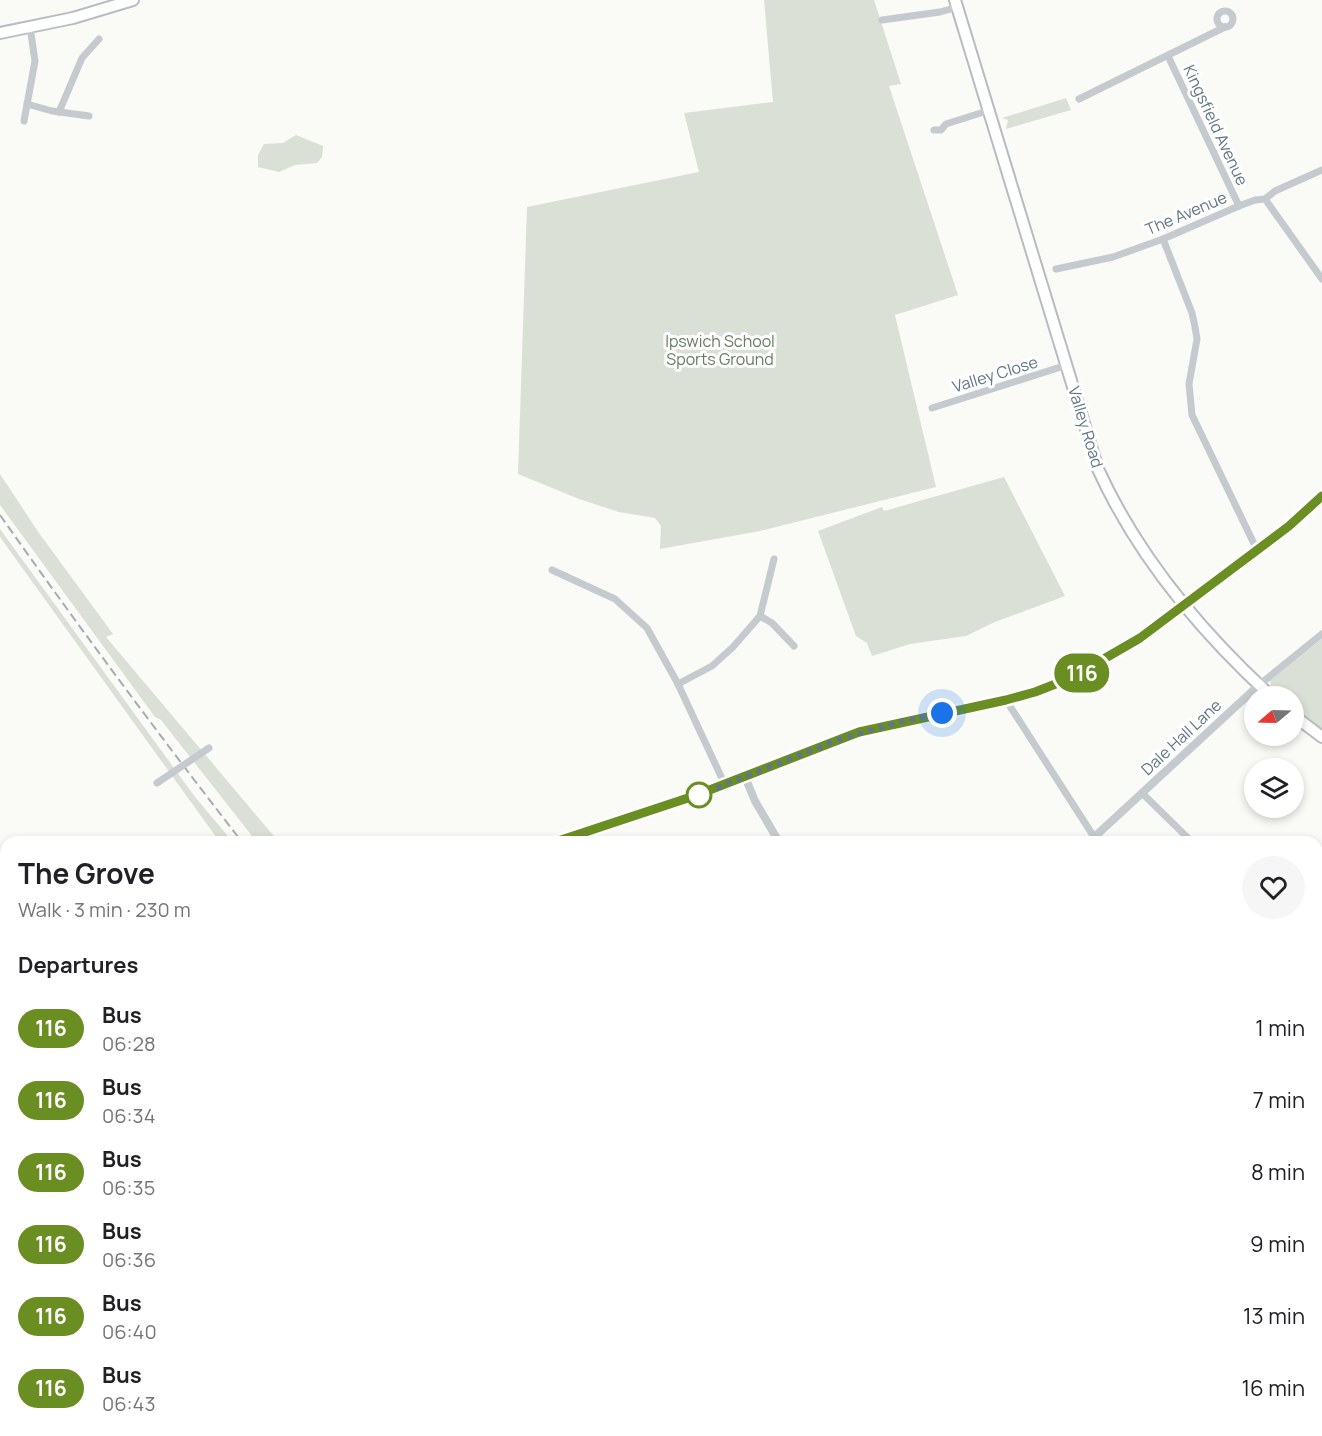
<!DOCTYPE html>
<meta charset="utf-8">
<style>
:root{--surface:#fff;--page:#f6f6f6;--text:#202124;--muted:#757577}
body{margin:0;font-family:Manrope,sans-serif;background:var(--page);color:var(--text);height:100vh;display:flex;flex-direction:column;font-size:22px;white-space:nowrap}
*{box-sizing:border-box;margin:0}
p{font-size:20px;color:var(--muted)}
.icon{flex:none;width:33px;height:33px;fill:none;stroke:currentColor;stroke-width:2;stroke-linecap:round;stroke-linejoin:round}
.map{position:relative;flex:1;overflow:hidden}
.drawer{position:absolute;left:0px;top:836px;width:1323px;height:602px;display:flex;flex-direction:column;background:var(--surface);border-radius:18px 18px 0 0;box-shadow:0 3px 9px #0003}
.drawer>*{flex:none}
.badge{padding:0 12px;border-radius:20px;font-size:21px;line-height:39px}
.needle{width:39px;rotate:251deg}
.buttons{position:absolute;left:1244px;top:686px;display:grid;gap:12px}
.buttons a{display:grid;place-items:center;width:60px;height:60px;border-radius:50%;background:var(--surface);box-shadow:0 3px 9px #0003;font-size:30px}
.you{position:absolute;width:30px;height:30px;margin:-15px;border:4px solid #fff;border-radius:50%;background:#1a73e8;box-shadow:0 0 0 9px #1a73e833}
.map>.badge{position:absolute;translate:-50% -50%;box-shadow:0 0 0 3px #fff}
h2{padding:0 18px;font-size:22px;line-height:54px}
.round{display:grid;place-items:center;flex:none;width:63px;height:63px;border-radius:32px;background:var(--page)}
.head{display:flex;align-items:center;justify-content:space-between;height:102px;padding:0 18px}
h1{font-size:28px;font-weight:700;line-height:45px}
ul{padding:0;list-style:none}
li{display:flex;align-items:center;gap:18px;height:72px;padding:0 18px}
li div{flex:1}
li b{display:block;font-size:22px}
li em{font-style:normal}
li .badge{min-width:66px;font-weight:700;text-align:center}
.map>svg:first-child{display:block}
.built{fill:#eaecea}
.green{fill:#dae0d6}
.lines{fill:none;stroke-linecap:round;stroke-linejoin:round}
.secondary-casing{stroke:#b7bec3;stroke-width:14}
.primary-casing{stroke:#b6bcc1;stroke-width:14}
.minor{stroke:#c5cace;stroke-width:7}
.tertiary{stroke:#c5cace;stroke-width:8}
.secondary{stroke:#fff;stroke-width:10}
.primary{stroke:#fff;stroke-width:10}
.rail{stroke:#a5adb4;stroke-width:2;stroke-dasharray:9 4.5;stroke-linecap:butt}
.minor-bridge{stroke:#c5cace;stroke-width:7}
.line-casing{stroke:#fff;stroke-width:14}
.line{stroke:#6b8e23;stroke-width:9}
.walk{stroke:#617686;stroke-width:6;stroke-dasharray:0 10.8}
.stop-dot{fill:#fff;stroke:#6b8e23;stroke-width:3}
.labels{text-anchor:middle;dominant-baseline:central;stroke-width:6;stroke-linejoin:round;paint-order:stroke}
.street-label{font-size:16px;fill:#617686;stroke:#fff}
.park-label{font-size:16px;fill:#667c61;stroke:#fff}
</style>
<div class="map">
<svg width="1322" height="1436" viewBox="0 0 1322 1436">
<rect width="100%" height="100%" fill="#fafaf7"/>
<!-- built -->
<path class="built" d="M803 1431H954L957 1433 960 1431H1216L1219 1436H809Z"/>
<!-- green -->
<g class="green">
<path d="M764 0H874L901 84 889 86 958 295 895 315 936 487 760 531 660 549 661 526 655 518 619 512 579 499 518 474 527 207 699 172 684 113 773 102Z"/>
<path d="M1066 98 1071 110 1006 129 1008 120 1002 118Z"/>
<path d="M296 135 323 146 322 157 317 163 295 165 279 172 258 167V155L264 144 283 143Z"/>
<path d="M0 474 39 533 113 634 106 637 278 841H256L161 720 155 717 0 505Z"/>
<path d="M1004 477 1065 596 995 622 966 636 910 644 872 656 867 643 856 636 818 531 882 507 884 511Z"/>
<path d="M0 529 195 797 232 841H219L0 537Z"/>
<path d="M1322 639V729L1293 706V696H1282L1271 686 1270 680Z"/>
<path d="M1317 1244 1322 1253V1436H1278L1275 1431H1317Z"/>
</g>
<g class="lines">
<!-- secondary casing -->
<g class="secondary-casing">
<path id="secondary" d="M0 33 73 18 133 0"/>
</g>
<!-- primary casing -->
<g class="primary-casing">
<g id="primary">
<path d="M955 0 1098 469C1138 557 1200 631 1271 696"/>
<path d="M1293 715 1322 737"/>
</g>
</g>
<!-- minor -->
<g class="minor">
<circle cx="1225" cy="19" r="8"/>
<path d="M882 20 940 12 958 7"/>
<path d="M1168 56 1239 206"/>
<path d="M1079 99 1225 27"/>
<path d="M27 104 52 111 89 116"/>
<path d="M59 112 82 58 99 39"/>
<path d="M24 121 35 61 30 27"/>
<path d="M934 130H941L946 124 990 110"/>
<path d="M1265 199 1322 279"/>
<path d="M1163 239 1192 313 1195 327 1197 339 1189 384 1192 415 1257 550"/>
<path d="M1056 269 1113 257 1163 239 1239 206 1255 200 1265 199 1275 191 1322 170"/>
<path d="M932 408 1067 365"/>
<path d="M552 570 615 599 647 628 678 684 725 785"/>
<path d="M760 616 772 623 794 646"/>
<path d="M678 684 712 666 733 647 760 616 774 559"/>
<path d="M1259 685 1322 634"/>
<path d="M1006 700 1094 837"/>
<path d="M1142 793 1192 842"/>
<path d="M0 861 6 860"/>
<path d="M0 933 6 942"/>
<path d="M1317 960 1322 966"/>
<path d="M1317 1037 1322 1033"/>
<path d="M0 1062 6 1060"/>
<path d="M0 1128 6 1135"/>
<path d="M0 1178 6 1172"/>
<path d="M0 1301 6 1315"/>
<path d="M156 1431 175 1436"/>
<path d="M680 1431 686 1436"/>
<path d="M947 1431 953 1436"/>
<path d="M86 1436 106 1431"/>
<path d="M1057 1436 1061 1431"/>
</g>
<!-- tertiary -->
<g class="tertiary">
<path d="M745 777 755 801 779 842"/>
<path d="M555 842 694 797 859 733 1006 700 1035 692 1071 678 1139 638 1289 526 1322 496"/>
<path d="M1089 842 1259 685"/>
<path d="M0 1223 6 1217"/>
<path d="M1216 1431 1219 1436"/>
<path d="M442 1436 447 1431"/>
</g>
<!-- secondary -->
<use href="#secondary" class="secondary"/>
<!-- primary -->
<use href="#primary" class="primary"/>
<!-- rail -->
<g class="rail">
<path d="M0 515C78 626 159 735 242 842"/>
<path d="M800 1431 806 1436"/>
</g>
<!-- minor-bridge -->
<path class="minor-bridge" d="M157 783 209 748"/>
</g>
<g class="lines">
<!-- line casing -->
<g class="line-casing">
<path id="line" d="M555 842 694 796 859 732 1006 700 1035 692 1071 678 1140 638 1289 526 1322 496"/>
</g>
<!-- line -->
<use href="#line" class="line"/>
<!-- walk -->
<path class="walk" d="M699 795 840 739 900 722 942 713"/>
</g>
<!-- markers -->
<circle class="stop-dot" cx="699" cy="795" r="12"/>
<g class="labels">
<!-- street labels -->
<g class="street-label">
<text transform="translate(1216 125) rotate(65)">Kingsfield Avenue</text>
<text transform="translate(1186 213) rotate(-23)">The Avenue</text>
<text transform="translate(995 374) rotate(-17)">Valley Close</text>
<text transform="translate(1086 427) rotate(73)">Valley Road</text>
<text transform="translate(1181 737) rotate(-43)">Dale Hall Lane</text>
</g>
<!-- park labels -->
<g class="park-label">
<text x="720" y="341">Ipswich School<tspan x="720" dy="18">Sports Ground</tspan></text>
</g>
</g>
</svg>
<div class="buttons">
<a><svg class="needle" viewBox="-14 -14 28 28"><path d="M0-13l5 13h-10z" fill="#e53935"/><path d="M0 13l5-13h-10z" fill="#757577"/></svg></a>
<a><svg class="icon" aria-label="layers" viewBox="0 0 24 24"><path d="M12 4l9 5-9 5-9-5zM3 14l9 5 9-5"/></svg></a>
</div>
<div class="you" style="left:942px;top:713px"></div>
<b class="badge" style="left:1082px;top:673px;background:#6b8e23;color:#fff">116</b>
<section class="drawer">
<div class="head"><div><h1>The Grove</h1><p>Walk · 3 min · 230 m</p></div><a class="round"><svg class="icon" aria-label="heart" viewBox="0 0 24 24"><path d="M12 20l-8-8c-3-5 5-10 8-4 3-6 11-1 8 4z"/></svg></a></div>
<h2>Departures</h2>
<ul>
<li><span class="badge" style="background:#6b8e23;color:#fff">116</span><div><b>Bus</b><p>06:28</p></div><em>1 min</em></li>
<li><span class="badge" style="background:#6b8e23;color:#fff">116</span><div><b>Bus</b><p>06:34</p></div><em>7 min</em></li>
<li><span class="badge" style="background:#6b8e23;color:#fff">116</span><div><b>Bus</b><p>06:35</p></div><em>8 min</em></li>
<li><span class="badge" style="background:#6b8e23;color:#fff">116</span><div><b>Bus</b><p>06:36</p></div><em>9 min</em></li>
<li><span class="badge" style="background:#6b8e23;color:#fff">116</span><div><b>Bus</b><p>06:40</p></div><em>13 min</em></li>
<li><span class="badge" style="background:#6b8e23;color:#fff">116</span><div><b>Bus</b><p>06:43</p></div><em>16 min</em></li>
</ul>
</section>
</div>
